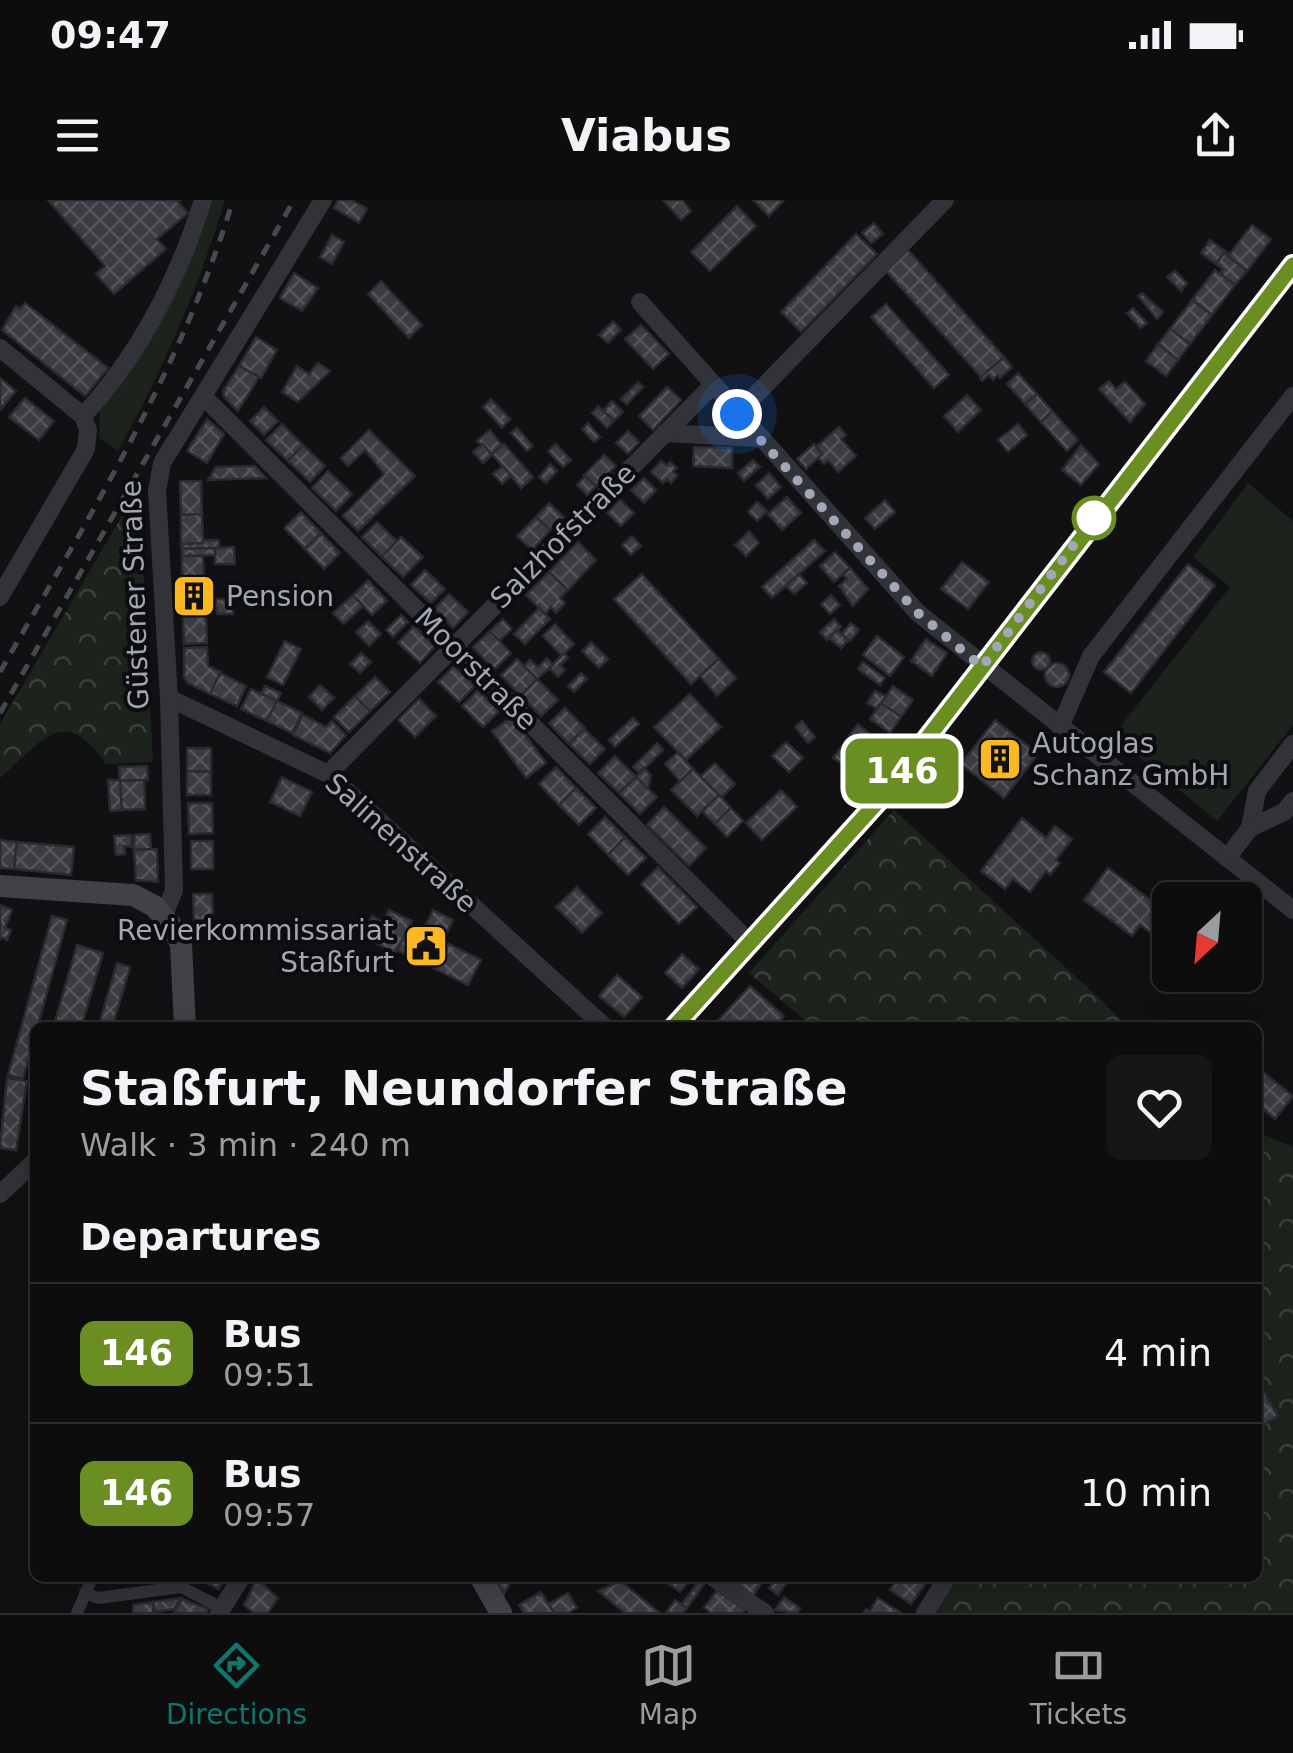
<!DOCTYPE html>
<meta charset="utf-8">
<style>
:root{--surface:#0d0d0e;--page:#161617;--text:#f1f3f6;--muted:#9a9c9e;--line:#2d2d2e;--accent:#0f766e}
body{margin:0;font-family:"DejaVu Sans",sans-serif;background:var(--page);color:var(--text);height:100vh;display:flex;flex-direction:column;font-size:38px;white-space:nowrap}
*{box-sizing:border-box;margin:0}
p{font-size:32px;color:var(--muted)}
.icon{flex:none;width:55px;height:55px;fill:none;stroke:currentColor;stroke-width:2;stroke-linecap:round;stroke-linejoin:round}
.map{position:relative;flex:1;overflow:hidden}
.sheet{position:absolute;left:30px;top:822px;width:1232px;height:560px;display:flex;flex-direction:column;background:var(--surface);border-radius:15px;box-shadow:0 5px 25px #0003,0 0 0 2px var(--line)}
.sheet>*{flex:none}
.badge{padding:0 20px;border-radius:15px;font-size:35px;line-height:65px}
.needle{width:65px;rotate:206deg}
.tools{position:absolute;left:1152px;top:682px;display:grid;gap:20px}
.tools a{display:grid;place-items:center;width:110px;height:110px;border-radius:15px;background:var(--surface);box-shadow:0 5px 25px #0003,0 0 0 2px var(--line);font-size:50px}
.you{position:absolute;width:50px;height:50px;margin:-25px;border:8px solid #fff;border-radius:50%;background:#1a73e8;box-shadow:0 0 0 15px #1a73e833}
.map>.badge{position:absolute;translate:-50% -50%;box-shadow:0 0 0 5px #fff}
h2{padding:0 50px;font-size:38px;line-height:90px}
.round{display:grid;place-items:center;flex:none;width:105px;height:105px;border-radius:15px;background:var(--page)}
.headline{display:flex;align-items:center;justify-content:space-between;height:170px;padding:0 50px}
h1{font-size:48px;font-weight:700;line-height:75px}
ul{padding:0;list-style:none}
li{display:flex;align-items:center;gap:30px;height:140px;padding:0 50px;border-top:2px solid var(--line)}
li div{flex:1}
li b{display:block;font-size:38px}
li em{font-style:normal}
li .badge{min-width:110px;font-weight:700;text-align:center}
.status{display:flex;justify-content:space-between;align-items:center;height:70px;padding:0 50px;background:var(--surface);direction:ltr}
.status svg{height:28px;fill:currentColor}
header{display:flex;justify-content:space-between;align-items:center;height:130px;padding:0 50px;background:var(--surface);font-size:45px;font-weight:700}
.menu{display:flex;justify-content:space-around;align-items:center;height:140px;border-top:2px solid var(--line);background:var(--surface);font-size:28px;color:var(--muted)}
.menu a{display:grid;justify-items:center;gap:5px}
.menu .current{color:var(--accent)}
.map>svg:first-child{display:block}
.green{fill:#1c231d}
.forest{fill:url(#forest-crowns)}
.building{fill:url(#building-cross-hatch);stroke:#2b2b2f;stroke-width:2.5}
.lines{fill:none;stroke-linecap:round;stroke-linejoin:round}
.pedestrian{stroke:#323338;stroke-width:12}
.minor{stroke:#323338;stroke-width:18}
.secondary{stroke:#404248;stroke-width:22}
.rail{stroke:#47494f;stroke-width:5;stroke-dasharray:12 10;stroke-linecap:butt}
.line-casing{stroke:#fff;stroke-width:22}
.line{stroke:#6b8e23;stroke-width:15}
.walk{stroke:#a2a7b5;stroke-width:10;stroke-dasharray:0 18}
.stop-dot{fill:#fff;stroke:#6b8e23;stroke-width:5}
.labels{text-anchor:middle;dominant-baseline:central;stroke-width:8;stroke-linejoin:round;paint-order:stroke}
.street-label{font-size:28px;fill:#a2a7b5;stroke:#0d0c0e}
.poi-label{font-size:28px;fill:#a2a7b5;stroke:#0d0c0e;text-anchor:start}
</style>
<div class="status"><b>09:47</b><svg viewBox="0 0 49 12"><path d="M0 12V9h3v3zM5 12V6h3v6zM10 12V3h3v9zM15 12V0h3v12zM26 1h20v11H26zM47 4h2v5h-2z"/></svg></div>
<header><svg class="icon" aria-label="menu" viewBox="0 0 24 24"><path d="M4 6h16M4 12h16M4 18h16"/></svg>Viabus<svg class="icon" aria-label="share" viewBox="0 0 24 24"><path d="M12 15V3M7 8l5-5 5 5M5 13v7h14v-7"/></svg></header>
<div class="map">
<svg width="1293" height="1413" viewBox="0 0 1293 1413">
<defs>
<pattern id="forest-crowns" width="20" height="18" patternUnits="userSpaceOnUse" patternTransform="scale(2.5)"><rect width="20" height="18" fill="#1c231d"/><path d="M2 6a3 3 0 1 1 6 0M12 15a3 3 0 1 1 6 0" fill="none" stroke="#3a403c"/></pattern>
<pattern id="building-cross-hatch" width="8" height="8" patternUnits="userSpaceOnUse" patternTransform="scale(2.5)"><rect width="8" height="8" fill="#3b3c41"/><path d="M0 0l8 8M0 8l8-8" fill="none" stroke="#54555a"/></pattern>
</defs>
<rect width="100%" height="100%" fill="#111113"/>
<!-- green -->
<g class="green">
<path d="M209 0H225C199 87 162 172 118 251L99 238 100 207C155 152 179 70 209 0Z"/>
<path d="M1248 283 1293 321V525L1217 621 1113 536 1230 387 1193 357Z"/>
</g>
<!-- forest -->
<g class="forest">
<path d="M139 287 153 562 106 564C64 502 41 542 0 578V524Z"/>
<path d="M894 610 1099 798 1128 827H813L749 773Z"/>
<path d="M1258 932 1293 947V1413H936L958 1378H1258Z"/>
</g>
<!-- building -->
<g class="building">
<path d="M48 0H181L178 2 188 13 157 39 166 49 114 94 96 74 105 66Z"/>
<path d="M338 0H352L367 9 359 23 334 8Z"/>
<path d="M663 0H682L691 11 681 20Z"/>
<path d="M753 0H784L769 16Z"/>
<path d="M737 6 756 26 710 71 691 52Z"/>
<path d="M874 23 883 34 871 43 862 33Z"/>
<path d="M1252 25 1271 39 1247 71 1228 56Z"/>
<path d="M856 34 877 54 801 132 781 112Z"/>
<path d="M332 35 344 42 332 64 320 57Z"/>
<path d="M1210 40 1229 54 1224 53 1216 64 1201 53Z"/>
<path d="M908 50 1004 157 981 177 885 70Z"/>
<path d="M1224 53 1247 71 1235 85 1220 73 1223 69 1216 64Z"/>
<path d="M1215 70 1235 85 1212 115 1192 100Z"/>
<path d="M1175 71 1187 83 1181 91 1167 77Z"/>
<path d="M294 73 318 88 302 111 280 98Z"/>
<path d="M381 81 422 125 409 138 368 94Z"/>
<path d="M1142 93 1163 112 1157 119 1138 96Z"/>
<path d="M1192 100 1212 115 1190 144 1170 129Z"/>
<path d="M25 103 108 168 85 196 2 130 16 106 20 109Z"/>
<path d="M886 104 949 175 934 188 871 117Z"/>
<path d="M1133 108 1147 123 1141 128 1127 113Z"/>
<path d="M613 121 621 130 608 143 599 135Z"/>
<path d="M641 125 669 154 653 169 625 139Z"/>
<path d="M1170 129 1190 144 1178 160 1158 144Z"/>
<path d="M256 137 277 150 261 178 239 166Z"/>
<path d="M1158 144 1178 160 1166 176 1146 161Z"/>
<path d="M1004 157 1012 167 1000 178 998 175 993 180 989 175 982 181 980 178Z"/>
<path d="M318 163 330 171 298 202 282 192 297 166 309 174Z"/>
<path d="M239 166 259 177 238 211 224 197 223 191Z"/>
<path d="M1018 173 1037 194 1025 204 1007 184Z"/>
<path d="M0 178 16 191 0 210Z"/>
<path d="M1109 181 1116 189 1125 182 1145 204 1130 222 1099 189Z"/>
<path d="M638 182 643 187 627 204 621 199Z"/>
<path d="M667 187 681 200 653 230 639 216Z"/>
<path d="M1037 194 1052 211 1041 222 1025 204Z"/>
<path d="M967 195 981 210 958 232 944 216Z"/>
<path d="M25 198 54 221 39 240 9 217Z"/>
<path d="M491 199 510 219 502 228 483 207Z"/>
<path d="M612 201 623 212 614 221 603 211Z"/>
<path d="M598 206 614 221 607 228 592 213Z"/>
<path d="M264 207 278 221 264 235 250 221Z"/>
<path d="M1052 211 1078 240 1067 251 1041 222Z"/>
<path d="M207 219 224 234 207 263 187 251Z"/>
<path d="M588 223 600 237 594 242 582 229Z"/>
<path d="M282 224 303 245 288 261 266 240Z"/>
<path d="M1018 224 1027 235 1008 252 998 240Z"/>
<path d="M839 227 846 235 841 239 856 256 838 272 828 260 824 264 818 258 822 254 816 247Z"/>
<path d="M517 228 533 246 527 251 511 233Z"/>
<path d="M369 230 415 276 358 331 343 316 384 274 365 250 348 266 341 258Z"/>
<path d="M490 230 502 245 492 254 477 241Z"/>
<path d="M628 231 639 242 628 254 616 243Z"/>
<path d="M483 244 492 255 483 263 473 252Z"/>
<path d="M504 244 533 277 521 288 492 254Z"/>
<path d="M556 244 571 260 563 267 548 251Z"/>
<path d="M814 244 822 254 806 269 797 259Z"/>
<path d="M303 245 325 266 310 282 288 261Z"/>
<path d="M1081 245 1099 264 1081 285 1062 270Z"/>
<path d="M694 247 732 248V268L693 266Z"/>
<path d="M604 255 616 266 596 286 584 275Z"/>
<path d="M753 260 760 267 744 281 738 273Z"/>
<path d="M661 261 667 266 670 262 677 268 673 272 677 275 671 283 667 279 663 283 651 272Z"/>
<path d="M550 264 557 271 546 283 539 277Z"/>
<path d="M255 266 266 278 208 280 216 267Z"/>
<path d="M503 266 511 276 502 284 493 274Z"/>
<path d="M328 271 352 294 336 311 312 288Z"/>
<path d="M769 273 781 287 768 299 756 285Z"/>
<path d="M585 276 596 286 587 295 577 285Z"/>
<path d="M644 278 656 290 644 303 631 290Z"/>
<path d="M180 281H201L202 314 181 315Z"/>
<path d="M787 297 801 313 782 330 768 314Z"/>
<path d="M620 300 634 313 621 326 607 313Z"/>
<path d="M885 300 895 312 875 329 865 318Z"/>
<path d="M757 302 767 311 757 321 748 312Z"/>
<path d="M549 303 564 317 550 330 536 317Z"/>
<path d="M301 312 321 333 305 349 284 328Z"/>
<path d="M202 314 203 343 181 344V315Z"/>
<path d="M536 317 550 330 532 350 517 336Z"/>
<path d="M377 322 397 341 382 357 362 337Z"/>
<path d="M749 331 759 343 746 356 735 345Z"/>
<path d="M321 333 340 353 324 369 305 349Z"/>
<path d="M632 336 641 346 631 355 622 345Z"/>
<path d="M401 337 423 357 403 377 382 357Z"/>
<path d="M203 340H219V348L182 349 181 344 203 343Z"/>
<path d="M814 340 825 351 772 398 762 387Z"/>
<path d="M578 342 596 360 568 390 549 372Z"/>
<path d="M234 347 235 364H215V348Z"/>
<path d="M215 348V355L182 356V349Z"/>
<path d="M835 352 850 368 834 382 820 366Z"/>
<path d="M182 356H203L204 382 182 383Z"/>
<path d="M962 362 989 382 968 409 941 389Z"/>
<path d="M1188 364 1215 385 1131 493 1104 472Z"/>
<path d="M850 368 868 389 853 406 839 386 847 379 843 375Z"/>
<path d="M425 370 445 389 431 403 411 385Z"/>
<path d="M549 372 568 390 560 398 565 403 556 413 551 407 545 414 526 395Z"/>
<path d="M642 374 719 459 691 484 614 399Z"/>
<path d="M799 374 807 383 794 394 786 386Z"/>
<path d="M368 380 387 401 372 415 353 395Z"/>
<path d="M204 382 205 409H183L182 383Z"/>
<path d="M449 394 468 412 453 428 434 409Z"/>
<path d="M353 395 363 406 344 424 333 413Z"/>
<path d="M831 395 840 405 830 414 821 404Z"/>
<path d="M216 399H233V414H217Z"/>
<path d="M539 408 550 419 525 444 514 434Z"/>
<path d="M401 415 408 422 393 437 386 430Z"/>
<path d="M183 416H206L207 443 184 444Z"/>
<path d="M503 419 512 429 499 441 490 431Z"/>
<path d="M834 419 841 427 827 440 820 432Z"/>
<path d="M368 421 381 434 369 446 356 432Z"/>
<path d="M851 423 859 430 850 441 841 434Z"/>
<path d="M555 424 574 444 562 456 543 436Z"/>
<path d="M414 426 435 446 420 463 398 443Z"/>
<path d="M837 430 848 440 841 448 829 438Z"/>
<path d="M490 431 511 453 494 470 473 447Z"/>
<path d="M877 436 904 457 890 476 863 455Z"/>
<path d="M926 439 947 453 932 476 911 461Z"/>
<path d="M285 441 301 449 283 485 267 477Z"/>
<path d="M591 442 608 459 599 468 582 451Z"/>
<path d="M207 447 208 466 221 472 210 494 188 483 184 477V448Z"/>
<circle cx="1041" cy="461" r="9"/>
<path d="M361 453 371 462 360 473 350 464Z"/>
<path d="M564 453 568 458 560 465 565 470 558 477 549 468Z"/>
<path d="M547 458 553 465 537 479 524 466 530 460 538 467Z"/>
<path d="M517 459 537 479 521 496 501 475Z"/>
<path d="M719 459 736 478 717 496 700 476Z"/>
<path d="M863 462 885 478 880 485 858 469Z"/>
<circle cx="1057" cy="475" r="12"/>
<path d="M454 466 475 486 459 502 438 482Z"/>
<path d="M220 473 246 486 237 506 210 494Z"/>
<path d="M581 473 587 479 574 492 568 486Z"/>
<path d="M375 477 390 492 370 511 355 496Z"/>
<path d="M537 479 558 500 541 516 521 496Z"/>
<path d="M320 485 334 498 322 510 309 497Z"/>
<path d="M265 486 281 493 277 501 261 494Z"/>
<path d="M893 486 913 500 901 517 881 503Z"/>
<path d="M251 489 277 501 267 521 241 509Z"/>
<path d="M478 490 499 511 483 527 462 506Z"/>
<path d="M875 491 886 496 877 509 867 503Z"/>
<path d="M690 494 721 527 686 560 654 527Z"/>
<path d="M355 496 370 511 349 532 334 517Z"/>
<path d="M419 499 436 516 415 537 398 520Z"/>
<path d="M277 501 302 513 292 533 267 521Z"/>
<path d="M881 503 901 517 890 533 870 519Z"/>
<path d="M565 508 585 528 569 544 549 523Z"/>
<path d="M303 515 326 527 332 521 346 535 330 553 293 535Z"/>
<path d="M512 517 546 563 526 578 492 531Z"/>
<path d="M633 518 639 524 615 547 609 540Z"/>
<path d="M995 520 1038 554 1004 598 961 564Z"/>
<path d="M802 521 815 537 808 543 795 527Z"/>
<path d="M858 524 881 544 860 575 833 558Z"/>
<path d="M584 529 605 549 590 564 569 544Z"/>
<path d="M786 542 803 558 789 572 772 556Z"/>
<path d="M657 543 663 550 640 573 633 567Z"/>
<path d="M187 548H211V572L187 571Z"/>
<path d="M678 552 693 569 680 581 665 564Z"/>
<path d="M615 556 636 577 619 593 598 573Z"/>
<path d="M715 563 735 584 721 598 700 577Z"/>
<path d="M147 566 148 580 120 581 119 567Z"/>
<path d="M556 567 576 588 559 605 539 584Z"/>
<path d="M644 568 651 575 648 589 636 577Z"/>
<path d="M693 569 719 595 697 616 671 590Z"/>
<path d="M187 571 211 572V595H187Z"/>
<path d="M282 577 312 592 300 616 270 602Z"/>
<path d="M636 577 657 597 640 614 619 593Z"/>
<path d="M108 580H120L122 610 110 611Z"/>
<path d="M144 580 145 609 122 610 120 581Z"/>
<path d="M576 588 596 608 579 625 559 605Z"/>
<path d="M781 590 797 607 762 640 746 623Z"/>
<path d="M719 595 731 608 715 624 702 611Z"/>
<path d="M188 603H212L213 633 189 634Z"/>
<path d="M664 607 706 648 689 666 647 625Z"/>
<path d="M731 608 743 621 727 637 715 624Z"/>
<path d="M605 617 625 637 608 655 588 634Z"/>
<path d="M1022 618 1046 638 1055 626 1072 639 1056 660 1060 663 1050 675 1046 671 1030 692 1013 679 1005 689 981 671Z"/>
<path d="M150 634 151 649 134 650V635Z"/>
<path d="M131 635 132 647 124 646 125 654 116 655 114 636Z"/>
<path d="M625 637 646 658 628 675 608 655Z"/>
<path d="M0 640 17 642 14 669 0 668Z"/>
<rect x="191" y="641" width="22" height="28"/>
<path d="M17 642 74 647 71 675 14 669Z"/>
<path d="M157 649 158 682 136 680 134 650Z"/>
<path d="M658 667 697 707 679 724 641 684Z"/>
<path d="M1108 668 1157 705 1152 712 1170 726V758L1159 750 1164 743 1140 725 1132 736 1084 700Z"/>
<path d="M577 687 602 713 582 733 556 707Z"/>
<path d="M193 694H212L213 720H194Z"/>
<path d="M0 705 12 710 5 728 11 730 7 740 1 737 0 740Z"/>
<path d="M389 710 412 721 396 753 362 736 372 716 383 722Z"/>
<path d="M433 710 453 720 443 741 481 760 468 785 397 750 410 725 423 731Z"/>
<path d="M52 716 67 720 23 879 8 875Z"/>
<path d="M77 745 103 753 81 828H53Z"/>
<path d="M682 754 699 769 682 788 665 773Z"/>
<path d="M117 763 130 767 112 828H98Z"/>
<path d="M617 775 642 797 624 817 599 796Z"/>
<path d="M750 786 784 816 773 828H711Z"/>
<path d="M1258 868 1293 896 1275 919 1258 905Z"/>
<path d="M7 878 27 881 16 950 0 948Z"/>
<path d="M1258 1181 1278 1216 1258 1228Z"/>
<path d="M199 1378H226L218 1389Z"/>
<path d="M494 1378H513L504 1394Z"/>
<path d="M660 1378H691L680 1392Z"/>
<path d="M727 1378H765L753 1396Z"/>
<path d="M776 1378H790L778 1395 769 1388Z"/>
<path d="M898 1378 928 1380 911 1404 890 1390Z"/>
<path d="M257 1379 278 1398 268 1413H254L244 1405Z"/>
<path d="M700 1379 705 1383 687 1408 682 1404Z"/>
<path d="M620 1381 660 1413H625L598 1391Z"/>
<path d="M717 1390 745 1410 743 1413H711L704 1408Z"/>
<path d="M541 1392 554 1413H524L519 1405Z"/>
<path d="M568 1393 577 1408 568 1413H554L549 1404Z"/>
<path d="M784 1397 800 1408 797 1413 775 1410Z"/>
<path d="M181 1398 174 1409 155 1412 153 1402Z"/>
<path d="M878 1398 901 1413H864L866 1409 870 1411Z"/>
<path d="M182 1399 208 1409 206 1413H174Z"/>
<path d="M675 1400 687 1408 683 1413H666Z"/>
<path d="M153 1402V1413H133V1405Z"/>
</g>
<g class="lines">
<!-- pedestrian -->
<g class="pedestrian">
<path d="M85 1393 98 1398 181 1387 222 1408"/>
<path d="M77 1413 92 1378"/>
</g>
<!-- minor -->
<g class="minor">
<path d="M640 102 918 413 1293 710"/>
<path d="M0 148 83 216"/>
<path d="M203 196 749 742"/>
<path d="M737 214 945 0"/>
<path d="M665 233 759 238"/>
<path d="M0 397 86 249 88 230 83 216C140 154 178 80 203 0"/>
<path d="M169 498 328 574 606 828"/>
<path d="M1060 527 1091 456 1293 196"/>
<path d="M328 574 713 185"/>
<path d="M1250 628 1257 591 1293 544"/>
<path d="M1227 658 1250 628 1284 612 1293 601"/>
<path d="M164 715 174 690 169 498 157 291 162 263 323 0"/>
<path d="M0 994 35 961"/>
<path d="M714 1378 765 1413"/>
<path d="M219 1413 241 1378"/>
<path d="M925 1413 947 1378"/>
</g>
<!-- secondary -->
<g class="secondary">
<path d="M0 686 133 695 154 706 171 725 181 744 185 828"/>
<path d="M673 828 881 598 1293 65"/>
<path d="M481 1378 501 1413"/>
</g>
<!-- rail -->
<g class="rail">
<path d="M0 472C87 320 182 169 233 0"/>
<path d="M0 513 294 0"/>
</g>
</g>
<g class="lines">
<!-- line casing -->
<g class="line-casing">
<path id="line" d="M673 828 881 598 1293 65"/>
</g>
<!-- line -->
<use href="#line" class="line"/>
<!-- walk -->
<path class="walk" d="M737 214 918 413 982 467 1094 318"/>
</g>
<!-- icons -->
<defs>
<g id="building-square" transform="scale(2.25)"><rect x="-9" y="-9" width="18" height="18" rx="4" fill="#fcb821" stroke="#0d0c0e"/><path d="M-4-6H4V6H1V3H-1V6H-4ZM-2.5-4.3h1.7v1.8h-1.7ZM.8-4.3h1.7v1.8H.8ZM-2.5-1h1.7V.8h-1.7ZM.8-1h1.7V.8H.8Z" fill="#111"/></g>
<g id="civic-square" transform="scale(2.25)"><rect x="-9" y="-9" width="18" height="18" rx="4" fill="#fcb821" stroke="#0d0c0e"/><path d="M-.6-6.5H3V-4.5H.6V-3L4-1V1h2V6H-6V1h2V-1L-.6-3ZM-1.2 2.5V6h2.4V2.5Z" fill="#111"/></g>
</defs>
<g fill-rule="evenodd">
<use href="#building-square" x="194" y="396"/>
<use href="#building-square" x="1000" y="559"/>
<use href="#civic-square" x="426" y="746"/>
</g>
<!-- markers -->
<circle class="stop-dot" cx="1094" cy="318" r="20"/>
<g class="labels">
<!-- street labels -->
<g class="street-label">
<text transform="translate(563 336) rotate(-45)">Salzhofstraße</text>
<text transform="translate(135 395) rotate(-92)">Güstener Straße</text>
<text transform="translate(476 469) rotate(45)">Moorstraße</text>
<text transform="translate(401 643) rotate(42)">Salinenstraße</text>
</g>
<!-- poi labels -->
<g class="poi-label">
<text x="226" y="396">Pension</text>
<text x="1032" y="543">Autoglas<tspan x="1032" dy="32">Schanz GmbH</tspan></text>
<text x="394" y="730" text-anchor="end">Revierkommissariat<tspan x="394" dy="32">Staßfurt</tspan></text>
</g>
</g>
</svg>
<div class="tools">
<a><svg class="needle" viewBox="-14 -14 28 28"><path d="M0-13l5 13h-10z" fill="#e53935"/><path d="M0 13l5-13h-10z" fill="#9a9c9e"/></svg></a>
</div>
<div class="you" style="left:737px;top:214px"></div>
<b class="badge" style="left:902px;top:571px;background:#6b8e23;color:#fff">146</b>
<section class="sheet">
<div class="headline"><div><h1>Staßfurt, Neundorfer Straße</h1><p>Walk · 3 min · 240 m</p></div><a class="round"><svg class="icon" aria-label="heart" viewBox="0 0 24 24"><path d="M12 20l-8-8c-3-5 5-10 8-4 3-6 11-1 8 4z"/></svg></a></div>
<h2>Departures</h2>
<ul>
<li><span class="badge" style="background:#6b8e23;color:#fff">146</span><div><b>Bus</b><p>09:51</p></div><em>4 min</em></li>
<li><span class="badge" style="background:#6b8e23;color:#fff">146</span><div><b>Bus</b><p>09:57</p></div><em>10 min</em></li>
</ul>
</section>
</div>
<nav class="menu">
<a class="current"><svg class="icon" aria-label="directions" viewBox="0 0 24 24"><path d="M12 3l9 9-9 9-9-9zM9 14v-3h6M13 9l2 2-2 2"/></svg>Directions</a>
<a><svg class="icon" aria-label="map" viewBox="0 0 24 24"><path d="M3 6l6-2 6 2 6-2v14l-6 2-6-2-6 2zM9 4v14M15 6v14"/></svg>Map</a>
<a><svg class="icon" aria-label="tickets" viewBox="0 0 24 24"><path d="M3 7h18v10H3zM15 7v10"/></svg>Tickets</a>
</nav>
